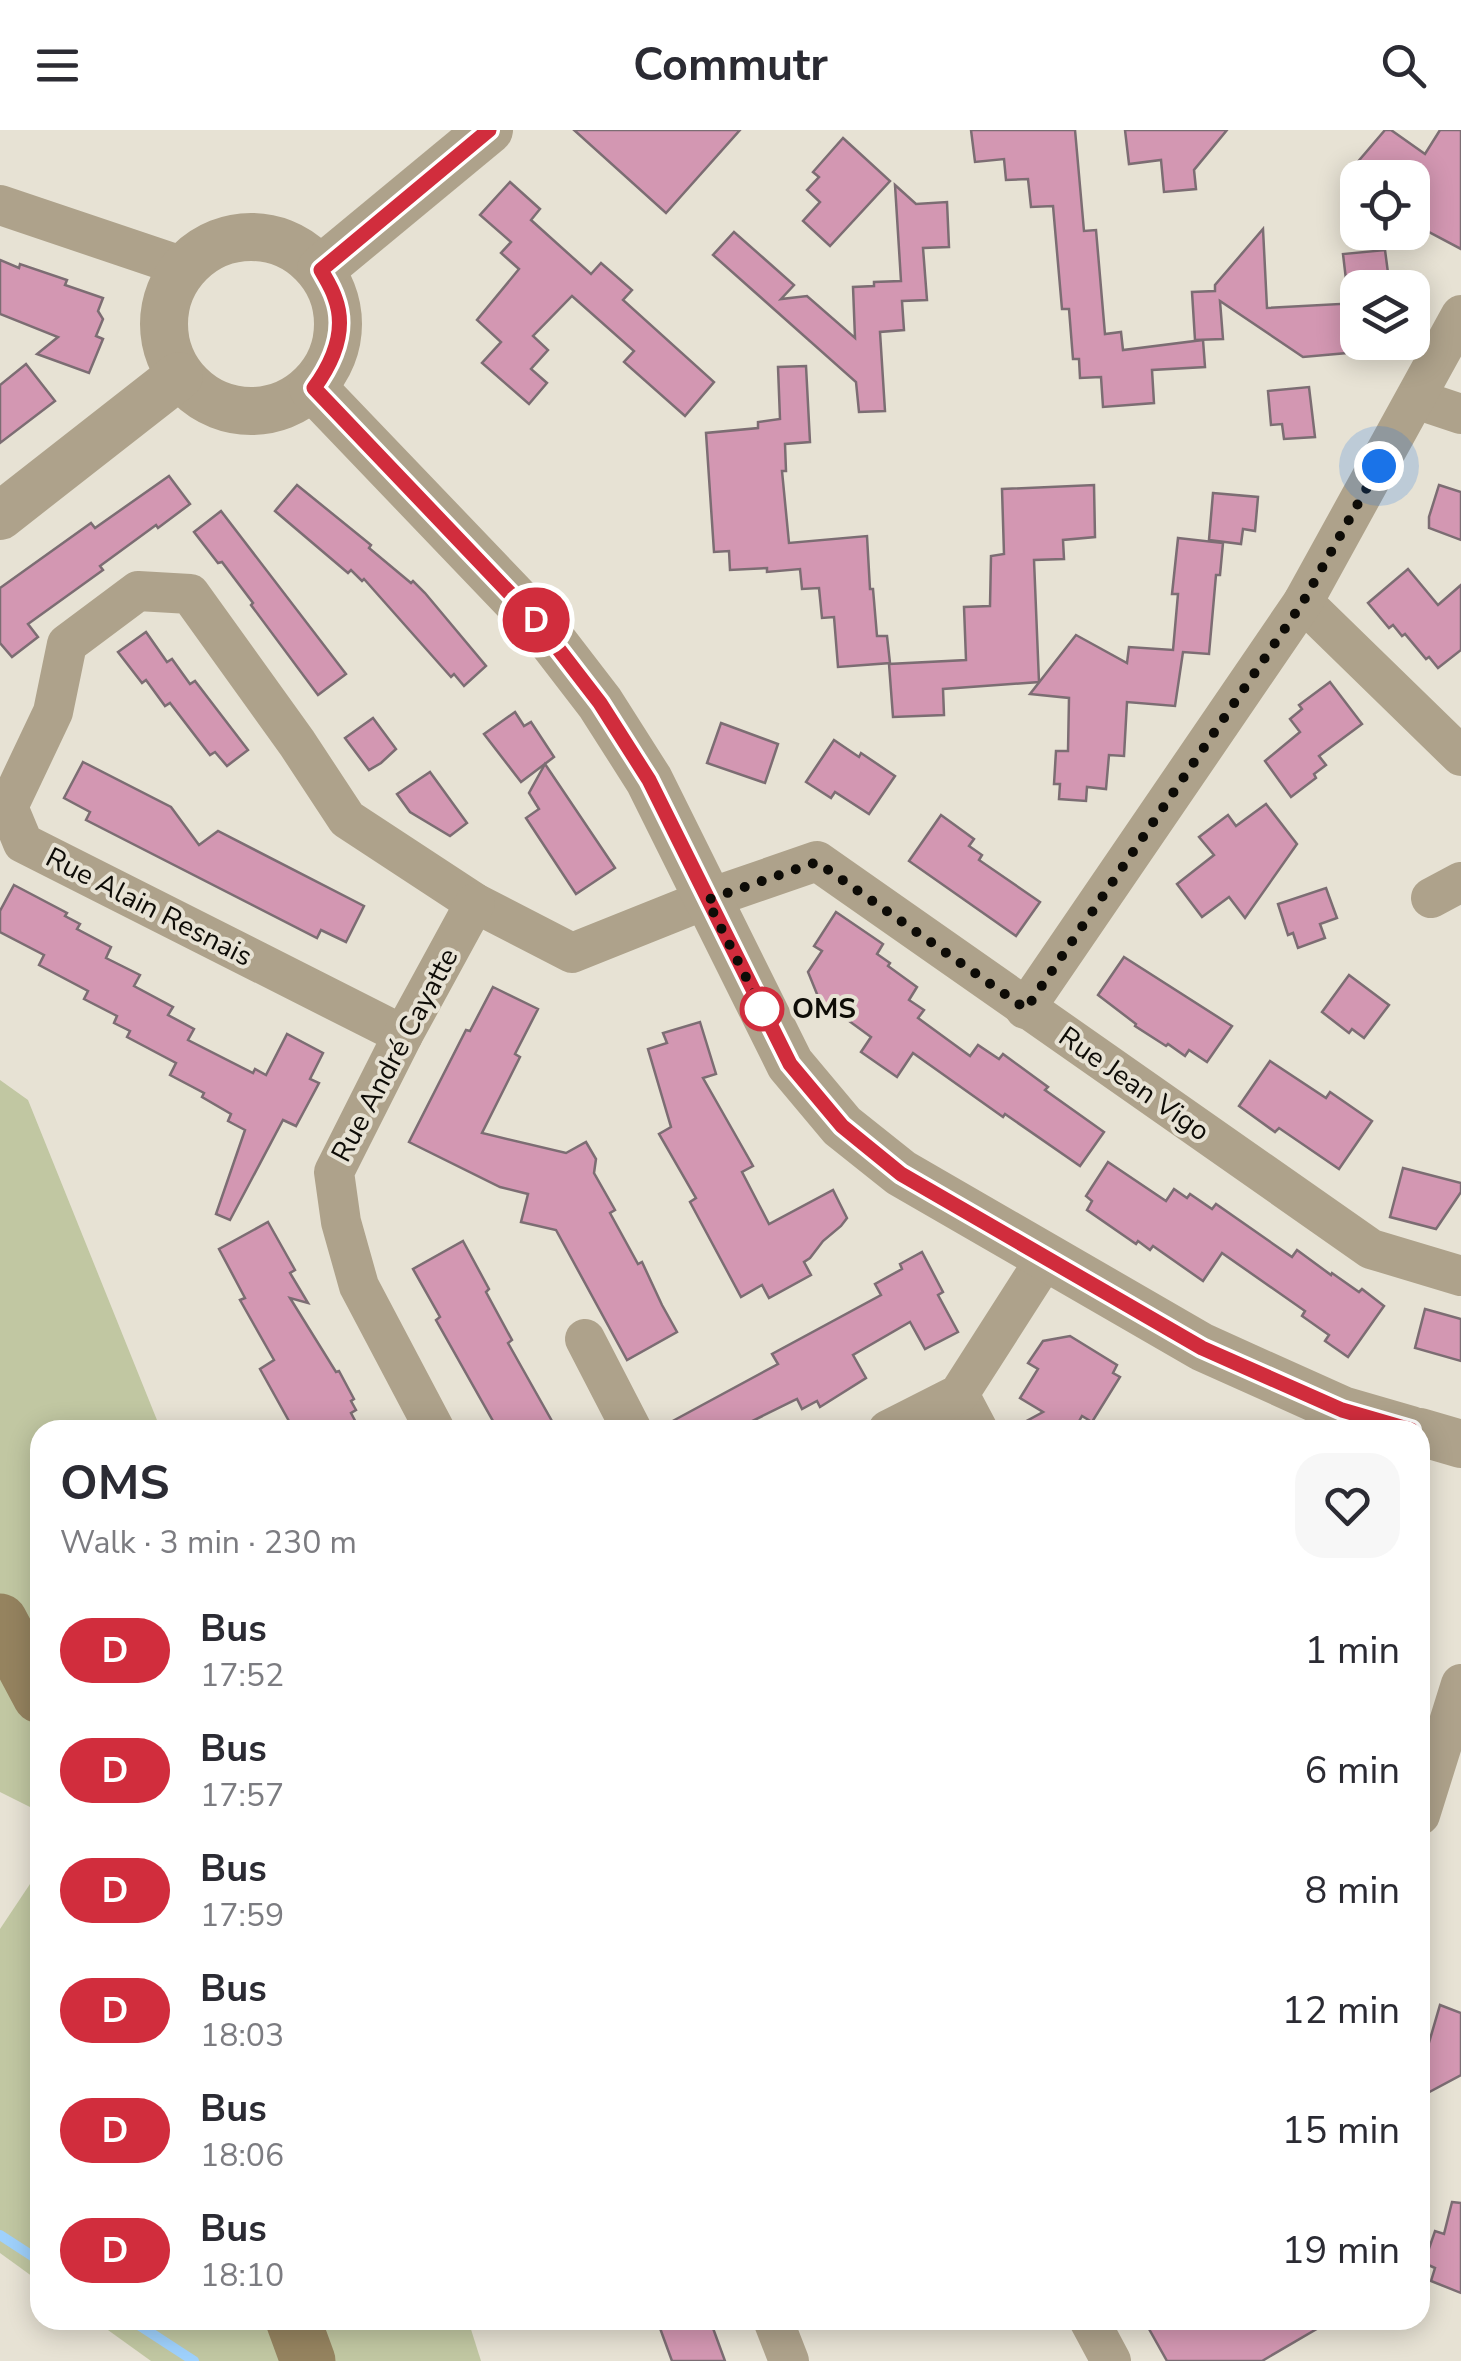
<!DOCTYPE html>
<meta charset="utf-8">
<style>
:root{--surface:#fff;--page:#f7f7f7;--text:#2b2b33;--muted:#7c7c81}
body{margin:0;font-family:"Nunito Sans",sans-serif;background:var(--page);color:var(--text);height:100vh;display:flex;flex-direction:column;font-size:38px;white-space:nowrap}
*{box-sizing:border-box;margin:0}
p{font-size:32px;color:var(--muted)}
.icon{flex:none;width:55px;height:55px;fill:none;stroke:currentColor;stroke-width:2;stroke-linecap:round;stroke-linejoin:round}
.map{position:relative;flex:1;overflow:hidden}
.drawer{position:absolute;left:30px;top:1290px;width:1400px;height:910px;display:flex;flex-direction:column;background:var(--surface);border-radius:30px;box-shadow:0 5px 25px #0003}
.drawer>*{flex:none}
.badge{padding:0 20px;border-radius:32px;font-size:35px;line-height:65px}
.tools{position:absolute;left:1340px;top:30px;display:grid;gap:20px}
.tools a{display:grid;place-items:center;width:90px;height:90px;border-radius:20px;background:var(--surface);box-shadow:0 5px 25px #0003;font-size:50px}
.you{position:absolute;width:50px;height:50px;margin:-25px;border:8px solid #fff;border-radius:50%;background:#1a73e8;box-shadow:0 0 0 15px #1a73e833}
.map>.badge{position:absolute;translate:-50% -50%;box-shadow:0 0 0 5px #fff}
.round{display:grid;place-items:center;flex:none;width:105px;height:105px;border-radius:30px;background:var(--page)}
.headline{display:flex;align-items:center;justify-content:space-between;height:170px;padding:0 30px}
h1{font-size:48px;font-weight:700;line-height:75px}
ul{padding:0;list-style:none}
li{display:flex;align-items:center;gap:30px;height:120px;padding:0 30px}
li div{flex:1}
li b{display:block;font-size:38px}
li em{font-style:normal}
li .badge{min-width:110px;font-weight:700;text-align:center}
header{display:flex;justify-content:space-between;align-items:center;height:130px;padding:0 30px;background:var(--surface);font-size:45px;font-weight:700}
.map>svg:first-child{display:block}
.green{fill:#c1c7a2}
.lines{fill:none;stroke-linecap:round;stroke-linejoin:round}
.stream{stroke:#9fd1fc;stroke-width:10}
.building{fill:#d397b2;stroke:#7c6d73;stroke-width:2.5}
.minor{stroke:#aea28b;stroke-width:40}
.tertiary{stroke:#aea28b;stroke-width:48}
.secondary{stroke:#95835f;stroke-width:55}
.line-casing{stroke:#fff;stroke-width:22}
.line{stroke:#d12d3d;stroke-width:15}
.walk{stroke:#0e0c07;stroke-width:10;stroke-dasharray:0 18}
.stop-dot{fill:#fff;stroke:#d12d3d;stroke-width:5}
.labels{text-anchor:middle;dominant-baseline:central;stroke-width:8;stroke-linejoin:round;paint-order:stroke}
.street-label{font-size:28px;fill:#0e0c07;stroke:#e7e2d4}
.stop-label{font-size:28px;font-weight:bold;fill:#0e0c07;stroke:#e7e2d4;text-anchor:start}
</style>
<header><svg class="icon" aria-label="menu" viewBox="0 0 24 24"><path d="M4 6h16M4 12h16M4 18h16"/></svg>Commutr<svg class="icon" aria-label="search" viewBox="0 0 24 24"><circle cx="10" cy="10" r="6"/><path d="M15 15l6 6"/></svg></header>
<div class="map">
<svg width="1461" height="2231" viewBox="0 0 1461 2231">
<rect width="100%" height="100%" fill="#e7e2d4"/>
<!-- green -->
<g class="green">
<path d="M0 950 28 970 161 1300H40V1682L0 1662Z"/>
<path d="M40 1739V2152L0 2123V1799Z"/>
<path d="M94 2190H468L481 2231H151Z"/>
</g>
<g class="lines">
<!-- stream -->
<g class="stream">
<path d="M0 2105 40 2131"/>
<path d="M131 2190 194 2231"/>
</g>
</g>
<!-- building -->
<g class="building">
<path d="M574 0H740L666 83Z"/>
<path d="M971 0H1075L1084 101 1096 100 1105 204 1121 202 1123 220 1203 210 1205 237 1152 240 1154 273 1103 277 1101 247 1080 248 1079 229H1073L1069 179H1062L1053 76 1031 77 1028 49 1006 50 1004 29 975 32Z"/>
<path d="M1125 0H1227L1194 40 1196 59 1164 62 1161 30 1129 34Z"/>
<path d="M1385 0H1391L1425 24 1440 0H1461V119L1412 93V48H1344Z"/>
<path d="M843 8 890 51 830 116 803 91 820 72 807 60 819 47 813 42Z"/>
<path d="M510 52 540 79 531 90 591 144 601 133 632 160 623 170 714 252 685 286 624 232 634 221 572 166 533 206 548 220 531 239 547 253 529 274 482 233 501 212 477 190 519 139 501 123 511 112 480 85Z"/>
<path d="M895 55 916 74 947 72 949 117 923 118 927 170 902 171 904 200 880 202 885 281 859 282 856 252 713 125 734 102 794 155 781 169 807 166 855 208 853 157 874 156V152L901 151Z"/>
<path d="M1263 99 1267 178 1358 173V222L1303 227 1220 171 1223 209 1195 210 1192 162 1215 161V155Z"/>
<path d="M1385 120 1390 158H1347L1343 124Z"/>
<path d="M0 130 19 138 20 134 67 150 65 155 103 168 98 181 103 189 96 206 103 209 89 243 37 224 58 207 0 184Z"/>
<path d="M26 234 55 271 0 313V255Z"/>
<path d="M806 236 810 312 785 314 786 341H782L789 413 867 406 870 459H873L877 506H887L890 533 838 537 834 487 822 488 819 458 802 459 800 439 767 442V438L730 440 729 421 714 422 706 303 758 298V292L780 289 778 237Z"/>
<path d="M1309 257 1315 307 1284 309 1282 294 1271 295 1268 261Z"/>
<path d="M169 346 190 374 158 398 156 395 100 436 103 440 28 494 38 507 12 527 0 513V458L91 393 95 398Z"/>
<path d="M297 355 371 415 369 418 411 453 413 451 425 463 486 536 464 556 454 544 451 547 364 449 362 451 351 440 348 443 275 381Z"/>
<path d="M1094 355 1095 407 1063 410 1064 429 1034 430 1039 552 943 559 944 585 893 587 889 534 966 530 964 477 990 476 991 426 1004 424 1002 359Z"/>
<path d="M1439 355 1461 362V410L1429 398V387Z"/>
<path d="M1213 363 1258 367 1255 401 1243 399 1241 414 1209 410Z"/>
<path d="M221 381 346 544 318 565 251 475 253 473 222 432 218 433 194 402Z"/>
<path d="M1178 408 1223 413 1220 445H1216L1209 524 1183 522 1175 576 1127 572 1124 626 1109 625 1106 659 1087 657 1086 671 1059 669 1060 654H1054L1056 621H1068L1069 568 1030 564 1076 505 1127 533 1129 517 1173 520 1178 464H1172Z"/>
<path d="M1408 439 1438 475 1461 455V520L1438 538 1429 527 1426 529 1405 504 1402 506 1393 495 1389 498 1368 473Z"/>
<path d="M146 502 167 532 172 529 190 554 195 551 248 620 227 636 215 622 210 625 170 573 165 576 146 550 142 553 118 522Z"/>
<path d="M1330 552 1362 594 1319 626 1326 635 1314 644 1316 648 1291 667 1265 631 1300 602 1290 589 1302 579 1299 575Z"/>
<path d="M515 582 524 596 531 592 554 627 521 652 484 604Z"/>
<path d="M373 588 396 619 381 633 369 640 345 608Z"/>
<path d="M721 593 778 614 765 653 707 633Z"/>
<path d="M834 610 859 627 861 623 895 646 869 684 835 662 831 668 806 652Z"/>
<path d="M83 632 171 677 199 715 218 701 364 776 346 812 321 800 317 808 86 690 90 682 64 668Z"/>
<path d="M545 634 615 738 576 764 526 688 539 679 529 663Z"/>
<path d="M430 642 467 693 450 706 410 682 397 664Z"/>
<path d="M1266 674 1297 714 1245 788 1229 767 1202 787 1177 754 1214 725 1199 707 1228 685 1236 696Z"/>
<path d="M941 685 974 709 969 716 982 725 979 730 1040 772 1016 806 909 731Z"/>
<path d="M14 755 67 783 65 786 80 794 77 799 111 817 106 828 140 845 134 856 173 877 168 885 194 899 188 910 253 943 255 939 266 945 287 904 323 923 310 949 319 953 296 996 283 990 230 1090 216 1084 245 1000 228 991 231 984 202 967 204 963 170 945 176 933 127 907 130 901 114 893 117 886 84 869 88 861 39 835 44 825 0 802V781Z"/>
<path d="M1326 758 1337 788 1320 794 1325 808 1298 818 1293 803 1288 805 1278 774Z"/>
<path d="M836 782 883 814 877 824 890 833 888 836 917 857 909 870 924 880 918 888 970 926 978 915 999 929 1003 924 1048 957 1045 960 1104 1002 1080 1036 1005 984 1003 987 913 923 897 947 861 922 871 907 819 869 808 842 822 821 814 816Z"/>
<path d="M1124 827 1232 896 1207 932 1189 920 1185 926 1168 914 1166 916 1135 896 1136 894 1098 865Z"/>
<path d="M1349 845 1389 875 1364 908 1352 899 1349 903 1322 882Z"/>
<path d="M493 857 538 879 515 924 520 927 482 1003 566 1023 586 1012 596 1029 594 1043 615 1080 610 1083 638 1134 642 1132 662 1175 677 1202 627 1230 556 1100 521 1092 528 1064 500 1057 409 1012 466 900 470 901Z"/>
<path d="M700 892 716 944 703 948 753 1036 742 1042 769 1094 833 1060 847 1088 841 1096 823 1111 810 1128 804 1132 811 1145 769 1168 762 1155 741 1167 690 1072 696 1068 659 1004 671 997 648 919 667 913 663 903Z"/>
<path d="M1270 931 1326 968 1330 962 1372 991 1339 1039 1279 998 1275 1002 1239 976Z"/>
<path d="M1108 1032 1166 1071 1174 1059 1187 1068 1190 1064 1212 1079 1216 1074 1292 1127 1297 1120 1331 1145 1332 1143 1359 1162 1362 1159 1384 1176 1348 1227 1325 1211 1329 1205 1302 1186 1305 1181 1222 1123 1203 1151 1153 1116 1150 1120 1138 1111 1136 1114 1087 1080 1092 1071 1086 1066Z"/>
<path d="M1403 1038 1461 1053V1062L1436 1099 1390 1087Z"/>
<path d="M268 1092 295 1140 290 1143 308 1173 290 1168 336 1242 339 1241 354 1269 351 1271 356 1280 351 1283 360 1300H294L260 1239 274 1230 240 1170 245 1168 219 1119Z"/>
<path d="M463 1111 489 1159 486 1162 512 1210 508 1213 557 1300H503L501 1296 497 1298 436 1190 440 1187 413 1139Z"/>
<path d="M922 1122 943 1162 938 1165 958 1202 925 1219 910 1192 853 1225 866 1248 820 1277 817 1271 802 1279 797 1269 734 1300H656L778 1234 772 1224 881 1165 875 1154 902 1139 900 1134Z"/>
<path d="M1425 1179 1461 1189V1231L1415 1218Z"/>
<path d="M1070 1206 1117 1235 1113 1243 1120 1247 1092 1292 1082 1286 1074 1300H1010L1043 1282 1020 1268 1038 1239 1028 1233 1043 1211Z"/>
<path d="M1440 1875 1461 1883V1945L1420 1967V1920L1428 1916Z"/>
<path d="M1452 2072 1461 2073V2163L1431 2151 1435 2138 1424 2133 1435 2101 1444 2104Z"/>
<path d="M657 2190H710L725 2231H672Z"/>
<path d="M1144 2190H1332L1262 2231H1167Z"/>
</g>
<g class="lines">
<!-- minor -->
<g class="minor">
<path d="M0 75 184 137"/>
<path d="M1416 269 1461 284"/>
<path d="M1303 472 1461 626"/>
<path d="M1431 768 1461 752"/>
<path d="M1025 879 1303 472 1461 185"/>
<path d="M403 905 23 713 8 677 53 582 67 514 138 461 190 464 297 613 347 689 475 773 572 823 707 769 817 731 1371 1119 1461 1146"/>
<path d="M585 1209 632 1300"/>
<path d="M959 1264 978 1300"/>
<path d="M435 1300 359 1156 341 1092 334 1042 403 905 475 773"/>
<path d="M888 1300 959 1264 1046 1128"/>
<path d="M1420 1685 1461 1554"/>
<path d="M773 2190 789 2231"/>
<path d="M1089 2190 1111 2231"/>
</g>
<!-- tertiary -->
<g class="tertiary">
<circle cx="251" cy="194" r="87"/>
<path d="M321 139 489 0"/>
<path d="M313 258 540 495 600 573 649 650 790 934 842 996 901 1043 1202 1217 1342 1280 1411 1300"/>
<path d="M0 386 179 246"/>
<path d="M1420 1302 1461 1314"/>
</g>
<!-- secondary -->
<g class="secondary">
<path d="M0 1491 40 1566"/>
<path d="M293 2190 308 2231"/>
</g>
</g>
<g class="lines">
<!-- line casing -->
<g class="line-casing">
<path id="line" d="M489 0 321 140C326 149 332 158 335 168 347 200 333 232 314 258L540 495 600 573 649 650 790 934 842 996 901 1044 1202 1218 1342 1280 1411 1300"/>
</g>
<!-- line -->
<use href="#line" class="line"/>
<!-- walk -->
<path class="walk" d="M762 879 707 770 817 732 1026 879 1303 472 1379 336"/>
</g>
<!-- markers -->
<circle class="stop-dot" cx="762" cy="879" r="20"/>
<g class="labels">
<!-- street labels -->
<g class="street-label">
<text transform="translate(149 777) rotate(27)">Rue Alain Resnais</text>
<text transform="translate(395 925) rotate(-62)">Rue André Cayatte</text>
<text transform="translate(1134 954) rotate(35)">Rue Jean Vigo</text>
</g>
<!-- stop labels -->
<g class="stop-label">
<text x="792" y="879">OMS</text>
</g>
</g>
</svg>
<div class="tools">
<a><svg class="icon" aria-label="locate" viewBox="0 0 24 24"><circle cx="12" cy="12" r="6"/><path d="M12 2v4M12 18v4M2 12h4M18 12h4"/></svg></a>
<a><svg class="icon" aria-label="layers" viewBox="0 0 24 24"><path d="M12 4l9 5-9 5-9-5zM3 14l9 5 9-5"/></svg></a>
</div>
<div class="you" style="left:1379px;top:336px"></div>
<b class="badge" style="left:536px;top:490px;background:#d12d3d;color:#fff">D</b>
<section class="drawer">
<div class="headline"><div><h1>OMS</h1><p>Walk · 3 min · 230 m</p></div><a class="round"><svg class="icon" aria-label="heart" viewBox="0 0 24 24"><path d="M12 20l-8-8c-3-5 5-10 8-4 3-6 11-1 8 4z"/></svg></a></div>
<ul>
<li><span class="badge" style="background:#d12d3d;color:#fff">D</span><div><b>Bus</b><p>17:52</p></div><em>1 min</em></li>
<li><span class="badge" style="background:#d12d3d;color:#fff">D</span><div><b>Bus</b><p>17:57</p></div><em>6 min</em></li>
<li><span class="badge" style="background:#d12d3d;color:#fff">D</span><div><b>Bus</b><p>17:59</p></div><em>8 min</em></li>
<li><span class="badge" style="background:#d12d3d;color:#fff">D</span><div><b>Bus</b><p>18:03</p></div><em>12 min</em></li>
<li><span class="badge" style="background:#d12d3d;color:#fff">D</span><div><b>Bus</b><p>18:06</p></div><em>15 min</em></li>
<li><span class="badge" style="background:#d12d3d;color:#fff">D</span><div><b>Bus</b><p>18:10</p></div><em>19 min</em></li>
</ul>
</section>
</div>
